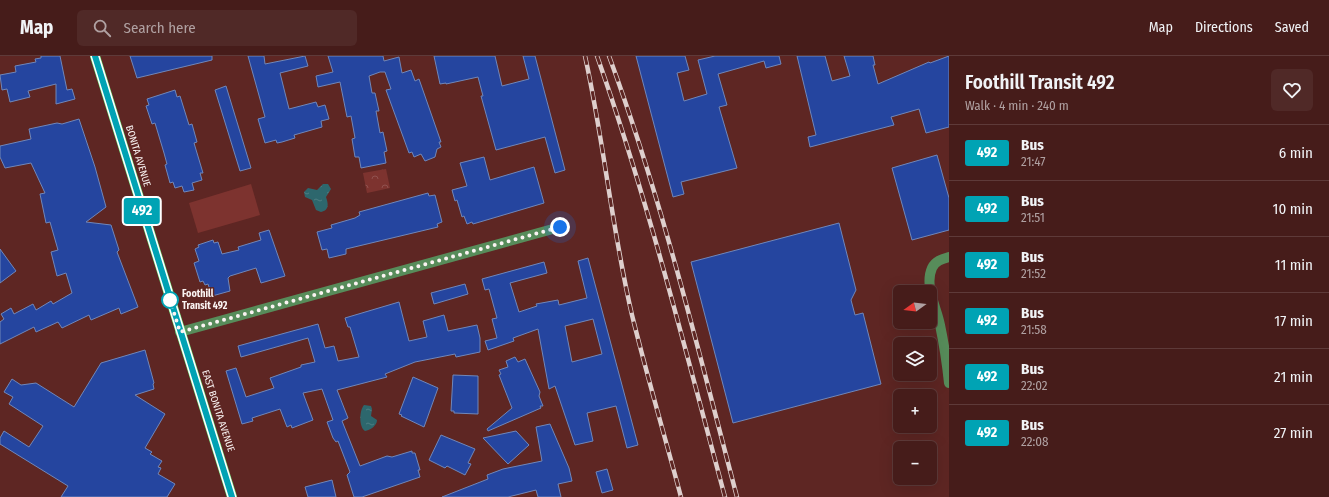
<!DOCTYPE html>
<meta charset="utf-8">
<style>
:root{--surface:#461c1a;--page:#502927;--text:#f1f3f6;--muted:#b0a1a2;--line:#5e3a39}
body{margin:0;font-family:"Fira Sans Condensed",sans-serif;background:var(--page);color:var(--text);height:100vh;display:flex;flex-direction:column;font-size:15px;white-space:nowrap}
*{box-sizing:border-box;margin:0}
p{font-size:13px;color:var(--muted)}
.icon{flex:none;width:22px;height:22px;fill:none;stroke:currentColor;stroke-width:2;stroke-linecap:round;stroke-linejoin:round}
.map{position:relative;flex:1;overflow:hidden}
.panel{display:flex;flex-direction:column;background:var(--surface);width:380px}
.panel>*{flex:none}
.badge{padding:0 8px;border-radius:3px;font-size:14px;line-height:26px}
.needle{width:26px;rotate:255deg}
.buttons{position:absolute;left:893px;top:229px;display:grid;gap:8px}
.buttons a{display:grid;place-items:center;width:44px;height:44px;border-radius:6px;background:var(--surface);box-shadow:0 4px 16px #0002,0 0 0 1px var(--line);font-size:20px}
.you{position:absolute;width:20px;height:20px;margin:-10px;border:3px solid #fff;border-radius:50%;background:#1a73e8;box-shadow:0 0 0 6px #1a73e833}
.map>.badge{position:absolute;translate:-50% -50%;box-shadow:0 0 0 2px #fff}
.round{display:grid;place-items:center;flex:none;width:42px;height:42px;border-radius:6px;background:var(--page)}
.headline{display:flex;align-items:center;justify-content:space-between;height:68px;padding:0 16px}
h1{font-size:19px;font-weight:600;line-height:30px}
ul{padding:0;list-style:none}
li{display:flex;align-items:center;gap:12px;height:56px;padding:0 16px;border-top:1px solid var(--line)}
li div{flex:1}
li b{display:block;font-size:15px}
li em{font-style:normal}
li .badge{min-width:44px;font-weight:700;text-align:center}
header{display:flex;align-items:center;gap:24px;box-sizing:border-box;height:56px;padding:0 20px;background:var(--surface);border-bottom:1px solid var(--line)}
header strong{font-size:19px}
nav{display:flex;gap:22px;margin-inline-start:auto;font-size:14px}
.search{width:280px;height:36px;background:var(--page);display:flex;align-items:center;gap:10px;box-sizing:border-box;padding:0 14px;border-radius:6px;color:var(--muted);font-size:15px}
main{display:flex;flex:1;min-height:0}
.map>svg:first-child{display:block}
.park{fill:url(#park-crowns)}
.pitch{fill:#7d332f}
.water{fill:url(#water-ripples)}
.building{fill:#25459f;stroke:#7087ba;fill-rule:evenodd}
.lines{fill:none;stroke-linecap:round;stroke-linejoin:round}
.minor{stroke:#578c5a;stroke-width:10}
.major{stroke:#68dd73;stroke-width:10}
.rail-casing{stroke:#decfcd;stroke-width:4.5}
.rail{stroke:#5e2623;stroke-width:3;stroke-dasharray:9;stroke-linecap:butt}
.line-casing{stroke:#fff;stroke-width:9}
.line{stroke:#00a3b4;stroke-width:6}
.walk{stroke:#faf3f2;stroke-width:4;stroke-dasharray:0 7.2}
.stop-dot{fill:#fff;stroke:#00a3b4;stroke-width:2}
.labels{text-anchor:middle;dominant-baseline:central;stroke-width:3;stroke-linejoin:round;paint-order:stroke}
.street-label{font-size:10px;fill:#faf3f2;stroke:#5e2623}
.stop-label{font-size:10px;font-weight:bold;fill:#faf3f2;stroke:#5e2623;text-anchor:start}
</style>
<header>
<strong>Map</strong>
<div class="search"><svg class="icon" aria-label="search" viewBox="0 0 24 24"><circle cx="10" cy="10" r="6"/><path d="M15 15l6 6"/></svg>Search here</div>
<nav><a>Map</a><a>Directions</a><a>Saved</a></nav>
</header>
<main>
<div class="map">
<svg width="949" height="441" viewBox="0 0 949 441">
<defs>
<pattern id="park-crowns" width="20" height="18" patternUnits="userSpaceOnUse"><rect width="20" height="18" fill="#7d332f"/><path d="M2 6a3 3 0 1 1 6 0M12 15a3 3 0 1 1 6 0" fill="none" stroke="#90514e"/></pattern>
<pattern id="water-ripples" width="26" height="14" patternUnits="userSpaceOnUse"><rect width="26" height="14" fill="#2d676d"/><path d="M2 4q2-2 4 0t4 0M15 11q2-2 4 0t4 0" fill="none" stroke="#4c7d82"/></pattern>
</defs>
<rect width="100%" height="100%" fill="#5e2623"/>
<!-- park -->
<path class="park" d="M386 113 390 132 367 137 363 117Z"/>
<!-- pitch -->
<path class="pitch" d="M251 128 260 159 198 177 189 147Z"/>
<!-- water -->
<g class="water">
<path d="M323 128H328L331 133 326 141C328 147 330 154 321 156L316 154 312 144 305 141 304 136 308 132 317 134Z"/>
<path d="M364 349 371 350 372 353 371 360 377 364C377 370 370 374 365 375 359 371 359 355 364 349Z"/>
</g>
<!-- building -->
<g class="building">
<path d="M41 0H60L67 34 72 33 75 43 56 48V28L28 35 30 41 10 46 7 33 2 34 0 19 16 16 15 10 36 6 35 3 41 2Z"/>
<path d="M130 0H212V4L137 22Z"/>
<path d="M248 0H264L265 8 305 0 308 10 280 17 289 53 316 46 318 51 325 49 329 63 321 65 322 71 294 79 295 82 282 86 277 87 276 84 265 87 258 63 265 61Z"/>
<path d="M328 0H383L384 5 399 1 402 17 411 14 415 25 419 23 441 86H439L441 91 437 93 435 101 425 105 421 98 414 101 412 96 409 97 386 34 391 33 385 16H380L369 20 372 37H375L379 55H376L380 77 383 76 387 95 384 96 386 107 361 112 359 101H355L352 83 355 82 351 60 347 61 340 26 318 31 316 20 333 16Z"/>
<path d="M434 0H495L502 30 529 23 523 0H535L565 114 555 117 545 81 496 94 481 40H483L478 21 446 28V27L440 28Z"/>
<path d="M636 0H685L689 14 677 17 684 45 707 38 698 4 715 0H779L781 8 766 12 764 5 718 18 727 49 719 51 737 112 681 126 684 138 673 141Z"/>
<path d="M797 0H825L832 25 850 20 844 0H873L875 9H873L878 28 929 6 930 7 949 0V71L926 77 919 53 891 61 894 69 810 91 808 81 816 79Z"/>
<path d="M226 30 251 112 240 115 215 34Z"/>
<path d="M175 34 177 41 180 40 189 69 192 68 197 86 194 87 203 117H200L202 124 192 127 194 134 184 136 182 130 175 132 173 126 170 127 165 109 167 108 164 97 155 67 152 68 146 50 149 49 147 43Z"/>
<path d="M79 63 95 111 106 151 86 166 111 169 119 194 117 196 138 251 121 258 119 252 91 264 89 259 62 272 58 266 36 276 34 271 0 288V266L4 263 1 258 11 252 14 258 33 248 36 254 51 245 53 248 72 237 66 217 57 220 51 196 58 194 50 166 46 167 40 138 45 137 31 107 5 112 0 101V90L31 83 29 73 57 67 62 68Z"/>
<path d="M937 99 949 142V174L912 184 892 112Z"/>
<path d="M484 101 490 124 534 111 544 147 473 168 472 166 467 168 464 160 462 161 457 144 455 145 452 134 467 130 460 107Z"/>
<path d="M428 137 429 140 435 139 442 166 437 168 438 171 346 193V198L329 202 327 193 322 194 317 176 332 172 331 169 355 162 360 159 359 156Z"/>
<path d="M839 167 856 234 851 244 855 259 863 257 881 328 733 367 691 206Z"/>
<path d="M269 174 285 220 261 227 256 212 230 220 228 222 230 235 212 240 208 228 205 229 203 225 200 226 194 207 199 205 195 193 199 191 198 189 213 184 214 187 218 186 222 198 239 194 238 191 261 184 259 177Z"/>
<path d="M0 193 16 215 0 227Z"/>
<path d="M588 202 638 389 627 392 616 350 587 357 593 385 575 389 555 330 549 333 538 273 513 282 514 285 488 294 485 285 497 282 492 263 497 262 489 233 485 234 482 223 544 206 547 217 510 227 519 256 537 250 536 248 558 244 559 249 587 242 578 205ZM593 263 602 298 572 306 565 270Z"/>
<path d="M465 228 468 238 434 248 431 237Z"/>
<path d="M399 246 409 285 427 281 423 265 444 259 448 275 477 269 480 282V296L456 301 455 298 415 306 385 318 387 321 337 334 348 362 342 365 360 410 387 400 392 401 412 395V397H415L420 414H418L420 421 362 441H354L347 419 350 416 338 385 336 386 333 382 327 366 333 364 322 333 303 337 313 364 292 372 291 369 287 371 280 353 252 362 253 365 242 368 226 315 236 312 246 341 274 332 270 322 301 311V309L315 306 308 282 241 301 238 290 318 268 325 292 334 290 338 305 359 301 350 271H348L345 262Z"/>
<path d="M145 294 154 327 153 328 154 333 135 339 165 358 145 392 152 396 150 398 162 405 158 411 161 412 158 418 175 428 167 441H61L68 430 0 388V382L4 375 29 391 43 370 9 348 13 341 4 336 12 323 21 329 36 327 74 351 101 307Z"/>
<path d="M515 301 518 306 525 303 540 336 539 340 543 350H540L541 352 488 375 487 373 512 352 499 319 501 318 499 314 508 311 506 305Z"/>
<path d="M453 319 478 320V358L454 357V355H451Z"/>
<path d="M413 321 438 332 424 371 401 360 402 359 399 358Z"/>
<path d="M550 368 569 412 572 425 558 428 561 441H538L536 434 508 441H442L488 423 487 419 503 413 542 405 536 371Z"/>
<path d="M516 375 529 389 508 408 483 382Z"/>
<path d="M441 379 475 393 468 407 471 408 465 419 447 410 445 412 429 404Z"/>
<path d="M607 413 613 434 602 437 596 416Z"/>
<path d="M332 424 336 441H308L305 431Z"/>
</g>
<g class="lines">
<!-- minor -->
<g class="minor">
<path d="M949 201C942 203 935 205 932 212 924 230 937 252 940 269 944 288 947 308 949 327"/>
<path d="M180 276 560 171"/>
</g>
<!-- major -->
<path class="major" d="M95 0 232 441"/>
<!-- rail casing -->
<g class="rail-casing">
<g id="rail">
<path d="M585 0C604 86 612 174 632 259 647 320 665 381 681 441"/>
<path d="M597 0C648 144 685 293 725 441"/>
<path d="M609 0C662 144 698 293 737 441"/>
</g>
</g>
<!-- rail -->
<use href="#rail" class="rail"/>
</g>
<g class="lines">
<!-- line casing -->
<g class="line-casing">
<path id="line" d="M95 0 232 441"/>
</g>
<!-- line -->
<use href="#line" class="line"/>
<!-- walk -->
<path class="walk" d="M170 244 180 276 560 171"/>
</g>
<!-- markers -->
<circle class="stop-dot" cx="170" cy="244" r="8"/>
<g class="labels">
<!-- street labels -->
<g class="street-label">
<text transform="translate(138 100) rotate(73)">BONITA AVENUE</text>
<text transform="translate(218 355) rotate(72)">EAST BONITA AVENUE</text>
</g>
<!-- stop labels -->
<g class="stop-label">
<text x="182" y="238">Foothill<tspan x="182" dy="12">Transit 492</tspan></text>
</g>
</g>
</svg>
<div class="buttons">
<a><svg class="needle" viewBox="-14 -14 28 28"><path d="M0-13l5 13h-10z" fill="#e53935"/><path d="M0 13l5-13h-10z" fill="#b0a1a2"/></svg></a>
<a><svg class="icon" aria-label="layers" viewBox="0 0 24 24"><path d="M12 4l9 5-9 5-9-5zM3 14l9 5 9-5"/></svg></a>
<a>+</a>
<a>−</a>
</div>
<div class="you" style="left:560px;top:171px"></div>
<b class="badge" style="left:142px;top:155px;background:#00a3b4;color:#fff">492</b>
</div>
<section class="panel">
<div class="headline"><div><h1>Foothill Transit 492</h1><p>Walk · 4 min · 240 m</p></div><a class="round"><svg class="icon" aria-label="heart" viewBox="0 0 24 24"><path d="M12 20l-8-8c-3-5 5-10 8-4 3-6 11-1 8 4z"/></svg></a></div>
<ul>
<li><span class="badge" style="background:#00a3b4;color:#fff">492</span><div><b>Bus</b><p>21:47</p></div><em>6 min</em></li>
<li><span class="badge" style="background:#00a3b4;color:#fff">492</span><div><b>Bus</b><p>21:51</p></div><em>10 min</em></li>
<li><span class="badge" style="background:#00a3b4;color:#fff">492</span><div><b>Bus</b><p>21:52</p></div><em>11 min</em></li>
<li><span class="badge" style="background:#00a3b4;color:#fff">492</span><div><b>Bus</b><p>21:58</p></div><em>17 min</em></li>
<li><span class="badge" style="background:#00a3b4;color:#fff">492</span><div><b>Bus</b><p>22:02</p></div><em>21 min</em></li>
<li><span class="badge" style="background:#00a3b4;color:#fff">492</span><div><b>Bus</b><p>22:08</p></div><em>27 min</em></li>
</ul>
</section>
</main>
